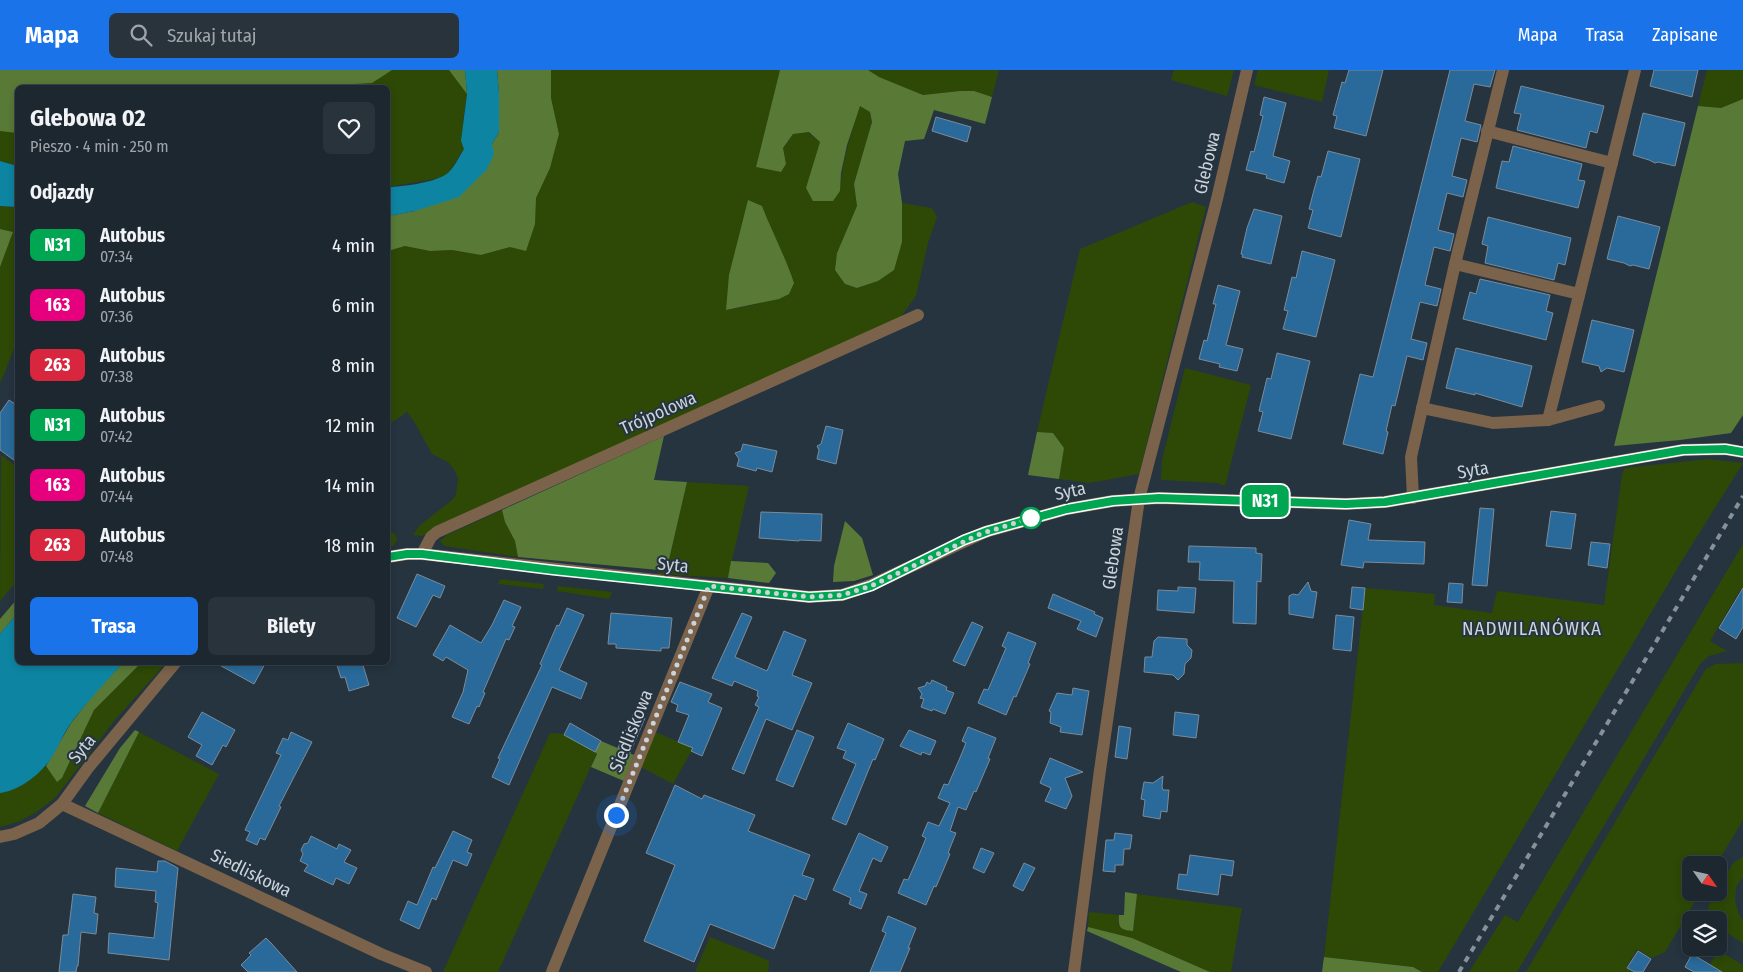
<!DOCTYPE html>
<html lang="pl">
<meta charset="utf-8">
<style>
:root{--surface:#1c2730;--page:#29333c;--text:#f1f3f6;--muted:#a0a5ab;--line:#3a444c;--accent:#1a73e8}
body{margin:0;font-family:"Fira Sans Condensed",sans-serif;background:var(--page);color:var(--text);height:100vh;display:flex;flex-direction:column;font-size:19px;white-space:nowrap}
*{box-sizing:border-box;margin:0}
p{font-size:16px;color:var(--muted)}
.icon{flex:none;width:28px;height:28px;fill:none;stroke:currentColor;stroke-width:2;stroke-linecap:round;stroke-linejoin:round}
.map{position:relative;flex:1;overflow:hidden}
.sheet{position:absolute;left:15px;top:15px;width:375px;height:580px;display:flex;flex-direction:column;background:var(--surface);border-radius:8px;box-shadow:0 2px 8px #0003,0 0 0 1px var(--line)}
.sheet>*{flex:none}
.badge{padding:0 10px;border-radius:8px;font-size:18px;line-height:32px}
.needle{width:32px;rotate:124deg}
.fabs{position:absolute;left:1682px;top:786px;display:grid;gap:10px}
.fabs a{display:grid;place-items:center;width:45px;height:45px;border-radius:8px;background:var(--surface);box-shadow:0 2px 8px #0003,0 0 0 1px var(--line);font-size:25px}
.you{position:absolute;width:25px;height:25px;margin:-12px;border:4px solid #fff;border-radius:50%;background:#1a73e8;box-shadow:0 0 0 8px #1a73e833}
.map>.badge{position:absolute;translate:-50% -50%;box-shadow:0 0 0 2px #fff}
h2{padding:0 15px;font-size:19px;line-height:45px}
.round{display:grid;place-items:center;flex:none;width:52px;height:52px;border-radius:8px;background:var(--page)}
.head{display:flex;align-items:center;justify-content:space-between;height:85px;padding:0 15px}
h1{font-size:24px;font-weight:700;line-height:38px}
.primary-button{display:flex;gap:10px;margin-top:auto;padding:10px 15px}
.primary-button a{flex:1;height:58px;border-radius:8px;background:var(--accent);color:#fff;font-size:20px;font-weight:700;line-height:58px;text-align:center}
.primary-button a+a{background:var(--page);color:var(--text)}
ul{padding:0;list-style:none}
li{display:flex;align-items:center;gap:15px;height:60px;padding:0 15px}
li div{flex:1}
li b{display:block;font-size:19px}
li em{font-style:normal}
li .badge{min-width:55px;font-weight:700;text-align:center}
header{display:flex;align-items:center;gap:30px;box-sizing:border-box;height:70px;padding:0 25px;background:var(--accent);color:#fff}
header strong{font-size:24px}
nav{display:flex;gap:28px;margin-inline-start:auto;font-size:18px}
.search{width:350px;height:45px;background:var(--page);display:flex;align-items:center;gap:12px;box-sizing:border-box;padding:0 18px;border-radius:8px;color:var(--muted);font-size:19px}
.map>svg:first-child{display:block}
.green{fill:#2d4905;fill-rule:evenodd}
.forest{fill:#597a37}
.water{fill:#0d85a2}
.building{fill:#296a9b;stroke:#7b8b98}
.lines{fill:none;stroke-linecap:round;stroke-linejoin:round}
.minor{stroke:#7a624b;stroke-width:12}
.rail{stroke:#86919a;stroke-width:4;stroke-dasharray:6 6;stroke-linecap:butt}
.line-casing{stroke:#fff;stroke-width:11}
.line{stroke:#00a651;stroke-width:8}
.walk{stroke:#ccd4db;stroke-width:5;stroke-dasharray:0 9}
.stop-dot{fill:#fff;stroke:#00a651;stroke-width:2.5}
.labels{text-anchor:middle;dominant-baseline:central;stroke-width:4;stroke-linejoin:round;paint-order:stroke}
.street-label{font-size:18px;fill:#ccd4db;stroke:#263440}
.neighbourhood-label{font-size:19px;letter-spacing:1px;fill:#ccd4db;stroke:#263440}
</style>
<header>
<strong>Mapa</strong>
<div class="search"><svg class="icon" aria-label="search" viewBox="0 0 24 24"><circle cx="10" cy="10" r="6"/><path d="M15 15l6 6"/></svg>Szukaj tutaj</div>
<nav><a>Mapa</a><a>Trasa</a><a>Zapisane</a></nav>
</header>
<div class="map">
<svg width="1743" height="902" viewBox="0 0 1743 902">
<rect width="100%" height="100%" fill="#263440"/>
<!-- green -->
<g class="green">
<path d="M0 0H466L467 24 463 51 464 79 448 104 441 108 388 117V18H18L17 96 0 91Z"/>
<path d="M551 0H780L756 97 781 102 786 94 783 79 793 64 808 62 820 72 814 92 840 121C842 91 851 64 860 35L870 42 872 52 854 114 857 136 837 183 835 200 845 214 858 218 878 211 902 172V133L932 138 937 147 928 173 916 226 900 248 422 466 413 465 419 456 452 430 456 425 458 408 455 401 448 392 432 384 415 353 407 342 388 355V181L405 176 430 181 452 180 481 185 510 177 535 154 536 128 550 98 559 64 551 28ZM762 136 770 157 757 234 727 240Z"/>
<path d="M868 0H999L992 27 974 21H960L923 25 879 7Z"/>
<path d="M1174 0H1234L1227 26 1171 10Z"/>
<path d="M1258 0H1329L1322 32 1254 15Z"/>
<path d="M1707 0H1743V29L1721 38 1698 36Z"/>
<path d="M1192 132 1206 137 1139 404 1089 413 1059 409 1064 378 1053 363 1037 362 1080 179Z"/>
<path d="M0 136 17 137V271L0 314V197L13 162 0 159Z"/>
<path d="M1185 298 1251 315 1225 416 1217 413 1161 410 1162 390Z"/>
<path d="M1 385 17 397 18 510 0 531Z"/>
<path d="M1708 389 1743 393 1683 489 1438 902H1422L1413 897 1324 887 1365 518 1435 524 1434 535 1492 543 1497 521 1604 535 1622 404 1625 398Z"/>
<path d="M687 412 749 416 728 508 658 504 659 494H668Z"/>
<path d="M502 440 505 452 515 471 518 487 444 476 440 471 447 465Z"/>
<path d="M388 459 396 465 397 469 394 475 388 478Z"/>
<path d="M1743 474V521L1740 520 1710 571 1727 581 1709 586 1700 594 1517 902H1469L1505 845 1518 852Z"/>
<path d="M500 509 544 514 543 519 498 514Z"/>
<path d="M558 516 612 522 609 529 557 521Z"/>
<path d="M141 593H166L114 651 55 728 35 743 20 751 0 757V723C18 720 32 708 46 696L57 711 62 708 94 640Z"/>
<path d="M1743 593V750L1716 795H1691V822L1700 823 1665 882 1652 888 1637 879 1626 898 1632 902H1526L1706 599 1716 594Z"/>
<path d="M139 662 219 704 177 781 98 743Z"/>
<path d="M655 662 693 678 673 714 641 697Z"/>
<path d="M550 663 563 664 597 683 498 902H443Z"/>
<path d="M1743 787V807L1736 817 1735 831 1740 847 1743 850V873L1719 858V850H1709C1705 839 1711 832 1716 823L1719 822V818L1733 793Z"/>
<path d="M1137 824 1242 838 1231 902H1210L1132 868 1088 857 1089 842 1119 845 1118 854 1133 861Z"/>
<path d="M710 867 765 889 769 891V897L768 902H695Z"/>
<path d="M1717 883H1723L1743 895V902H1705Z"/>
</g>
<!-- forest -->
<g class="forest">
<path d="M0 0H392L372 13 305 17 18 18 17 63 0 61Z"/>
<path d="M449 0H465L467 24Z"/>
<path d="M497 0H551V28L559 64 550 98 536 128 535 154 526 181 510 177 481 185 452 180 430 181 405 176 388 181V146L415 141 492 74 499 62V23Z"/>
<path d="M780 0H868L879 7 923 25 960 21H974L992 27 985 54 934 40 924 69 905 71 898 104 902 133V172L894 200 878 211 857 218 845 214 835 200 837 183 857 136 854 114 872 52 870 42 860 36 847 75 841 103 840 121 833 131H813L806 118 820 72 809 62 793 64 783 78 786 94 781 102 756 97Z"/>
<path d="M1743 29V345L1731 363 1680 370 1614 376 1698 36 1721 38Z"/>
<path d="M748 130 762 136C772 162 785 186 794 213L789 224 779 229 726 240 729 205Z"/>
<path d="M0 159 13 162 0 197Z"/>
<path d="M1037 362 1053 363 1064 378 1059 409 1028 405Z"/>
<path d="M664 366 654 410 687 412 668 494H659V500L518 487 515 471 505 452 502 440Z"/>
<path d="M845 451 862 468 873 505 854 511 833 512 834 496Z"/>
<path d="M731 491 768 493 776 503 769 513 728 508Z"/>
<path d="M17 529V544L0 564V549Z"/>
<path d="M123 593H141L94 640 62 708 57 712 46 696 71 653 98 619Z"/>
<path d="M135 660 139 662 98 743 85 736 120 678Z"/>
<path d="M601 671 634 685 624 711 591 697 597 684 595 682Z"/>
<path d="M1125 822 1137 824 1133 861C1120 860 1118 857 1119 845H1124Z"/>
<path d="M1088 857 1132 868 1210 902H1181L1087 861Z"/>
<path d="M1324 887 1413 897 1422 902H1322Z"/>
</g>
<!-- water -->
<g class="water">
<path d="M465 0H497L499 23V62L492 74 494 84 487 99 459 127 415 141 388 146V117C401 117 440 112 449 102 455 96 459 87 464 79L461 71 467 24Z"/>
<path d="M0 91 17 96V137L0 136Z"/>
<path d="M17 544 18 592 123 593C106 611 89 630 73 650 62 664 57 683 45 696 34 709 16 721 0 723V564Z"/>
</g>
<!-- building -->
<g class="building">
<path d="M1349 0H1383L1366 66 1334 58 1337 46 1333 45 1342 12 1345 13Z"/>
<path d="M1450 0H1495L1490 17 1474 14 1465 51 1481 55 1477 72 1461 68 1452 106 1467 110 1463 127 1447 123 1438 160 1454 164 1450 181 1434 177 1425 215 1441 219 1437 236 1420 232 1411 269 1427 273 1423 290 1407 286 1395 336 1392 335 1386 361 1388 362 1383 384 1343 374 1360 304 1373 307Z"/>
<path d="M1654 0H1698L1692 27 1650 16Z"/>
<path d="M1521 16 1604 36 1597 63 1590 61 1586 78 1517 60 1521 44 1514 43Z"/>
<path d="M1264 27 1286 33 1273 86 1290 91 1284 113 1266 108 1267 105 1246 100 1251 81 1254 82 1263 46 1260 45Z"/>
<path d="M1643 43 1685 53 1675 96 1658 92 1655 93 1649 90 1633 85Z"/>
<path d="M936 47 971 57 967 72 932 61Z"/>
<path d="M1513 76 1582 94 1578 110 1585 111 1578 138 1496 118 1502 91 1509 92Z"/>
<path d="M1328 81 1360 89 1341 167 1308 158 1313 140 1309 139 1314 120 1318 106 1321 107Z"/>
<path d="M1254 139 1282 146 1271 194 1242 187 1243 185 1241 184 1247 158Z"/>
<path d="M1618 146 1660 157 1649 199 1633 195 1630 196 1624 193 1607 189Z"/>
<path d="M1488 147 1571 168 1565 195 1558 193 1554 210 1485 193 1488 176 1482 174Z"/>
<path d="M1302 181 1335 190 1316 267 1283 259 1288 241 1284 240 1292 207 1296 208Z"/>
<path d="M1480 209 1550 225 1546 241 1553 243 1546 270 1463 249 1470 222 1476 224Z"/>
<path d="M1218 215 1240 221 1226 275 1243 279 1237 301 1219 297 1220 294 1199 289 1204 270 1207 271 1216 234H1213Z"/>
<path d="M1592 250 1634 260 1624 302 1607 298 1601 302 1599 296 1582 292Z"/>
<path d="M1456 278 1532 296 1522 337 1475 323V325L1446 318Z"/>
<path d="M1277 283 1310 291 1291 369 1258 361 1263 342 1259 341 1267 308 1271 309Z"/>
<path d="M9 330 18 336V393L0 380V343Z"/>
<path d="M826 356 843 360 836 394 817 389 819 380 817 376 821 374Z"/>
<path d="M743 374 777 381 772 402 757 398 756 401 737 396 739 389 735 383 741 381Z"/>
<path d="M1480 438 1494 439 1487 516 1472 515Z"/>
<path d="M1551 441 1576 444 1571 479 1546 476Z"/>
<path d="M761 442 822 444 821 471 799 470V471L759 468Z"/>
<path d="M1349 450 1371 454 1368 470 1425 472 1424 494 1364 492 1363 498 1341 495Z"/>
<path d="M1591 472 1610 474 1607 498 1588 495Z"/>
<path d="M1189 476 1256 478V483L1262 484 1261 512 1257 511 1256 554 1233 553 1234 511 1199 510 1200 492H1188Z"/>
<path d="M417 504 445 516 440 528 433 525 416 557 397 548Z"/>
<path d="M1308 512 1311 521 1317 522 1313 548 1289 544V526L1293 524 1298 525Z"/>
<path d="M1449 513 1463 514 1462 533 1447 532Z"/>
<path d="M1178 517 1196 518 1194 543 1157 540 1158 520 1178 521Z"/>
<path d="M1352 517 1365 518 1363 540 1350 538Z"/>
<path d="M1743 518V557L1736 569 1719 558Z"/>
<path d="M1053 524 1095 542 1094 544 1103 548 1096 567 1077 559 1081 551 1048 538Z"/>
<path d="M504 530 521 537 512 556 515 557 509 570 506 569 483 622 485 623 479 637 477 636 469 654 452 647 463 622 468 600 446 587 443 591 433 585 450 555 481 573 492 555Z"/>
<path d="M567 538 584 545 559 600 587 613 581 629 552 617 509 715 492 707 500 689 498 688 542 595 540 594 557 555 559 556Z"/>
<path d="M611 543 672 548 669 578H661V581L616 578V574H608Z"/>
<path d="M742 543 752 547 735 587 767 601 784 561 806 570 792 605 812 613 792 660 766 649 744 704 732 699 759 637 755 635 759 627 757 626 758 621 734 611 732 616 712 608Z"/>
<path d="M1336 545 1354 547 1351 581 1333 579Z"/>
<path d="M972 552 983 557 965 596 953 591Z"/>
<path d="M1008 562 1036 573 1028 593 1030 594 1016 627 1014 626 1006 645 978 633 984 619 988 620 1006 578 1002 576Z"/>
<path d="M1158 567 1187 569V575L1192 580 1191 588 1185 594 1184 604 1178 610 1173 605 1144 602 1145 587H1152L1154 571Z"/>
<path d="M214 592H266L254 614Z"/>
<path d="M336 592H362L369 615 349 621 345 607 341 608Z"/>
<path d="M932 610 947 617 946 620 954 623 945 644 933 639 932 641 921 637 924 629 920 628 922 624 918 618 925 616 927 612 930 614Z"/>
<path d="M680 612 712 624 708 632 722 638 702 686 691 681 693 678 678 672 689 645 676 641 678 635 671 632Z"/>
<path d="M1073 618 1089 621 1082 665 1060 662 1061 657 1050 653 1051 642 1049 641 1057 623 1072 625Z"/>
<path d="M202 642 235 660 226 677 223 675 212 695 196 686 202 675 188 667Z"/>
<path d="M1175 642 1199 645 1196 668 1173 665Z"/>
<path d="M633 644 645 648 630 683 618 678Z"/>
<path d="M570 653 601 671 595 682 564 665Z"/>
<path d="M848 653 884 669 875 690 873 689 846 755 832 749 856 694 843 688 846 681 837 678Z"/>
<path d="M1119 656 1131 658 1127 689 1115 687Z"/>
<path d="M968 657 996 668 988 688 990 689 976 722 974 721 966 740 958 737 950 761 956 763 948 783 950 784 936 817 934 816 926 835 898 823 904 809 908 810 919 785 926 768 922 766 928 752 939 756 950 733 938 728 944 714 948 715 959 690 966 673 962 671Z"/>
<path d="M797 660 814 667 793 717 776 710Z"/>
<path d="M909 660 936 671 930 685 922 682 921 685 900 676Z"/>
<path d="M291 662 312 672 279 736 281 737 265 770 260 768 257 775 246 770 250 762 245 760 281 685 276 683 283 668 288 670Z"/>
<path d="M1050 688 1083 702 1065 708 1072 726 1066 739 1045 731 1051 718 1040 713Z"/>
<path d="M1163 706 1162 717 1163 720H1169L1167 742 1161 741 1160 749 1143 746 1145 730 1141 729 1144 712 1153 713Z"/>
<path d="M675 715 702 729 704 725 755 745 748 761 810 785 802 805 814 809 806 830 794 825 774 879 710 854 694 892 644 871 675 795 646 783Z"/>
<path d="M453 761 472 770 467 782 472 784 467 796 453 790 436 830 432 828 419 859 400 850 408 831 417 835 433 797 435 798Z"/>
<path d="M859 763 888 777 881 792 873 788 859 821 867 824 861 839 849 834 851 828 833 820Z"/>
<path d="M1115 763 1132 765 1130 779H1124L1123 795H1115V802L1103 801 1106 770H1114Z"/>
<path d="M311 766 337 779 339 774 351 780 344 792 357 798 349 814 336 808 333 815 304 801 308 795 300 791 303 784 301 780 304 774 308 773Z"/>
<path d="M981 778 994 783 984 803 973 798Z"/>
<path d="M1190 785 1234 791 1232 806 1221 804 1218 825 1177 819 1179 804 1187 805Z"/>
<path d="M158 791H165L178 798 169 890 108 883 109 863 154 868 158 833 155 832 156 821 115 817 116 798 157 802Z"/>
<path d="M1024 793 1035 798 1023 821 1013 816Z"/>
<path d="M73 824 96 827 94 843 98 844 96 864 81 862 78 896H77L76 902H59L63 865H68Z"/>
<path d="M888 846 916 858 908 878H910L900 902H870L886 863 882 861Z"/>
<path d="M266 868 271 873 297 902H248L241 895 251 885 249 883Z"/>
<path d="M1638 881 1651 889 1643 902H1635L1627 898Z"/>
<path d="M1692 884 1722 902H1694L1685 897Z"/>
</g>
<g class="lines">
<!-- minor -->
<g class="minor">
<path d="M1487 61 1612 93"/>
<path d="M1455 194 1579 224"/>
<path d="M1422 338 1493 353 1548 350 1599 336"/>
<path d="M1548 350 1635 0"/>
<path d="M1413 428 1411 387 1455 194 1503 0"/>
<path d="M422 484 431 467 437 462 918 245"/>
<path d="M388 487 407 484H422L809 527 842 525 871 515 985 462 1067 439 1113 431 1159 428 1346 434 1385 432 1683 380 1725 379 1743 382"/>
<path d="M62 734 381 884 426 902"/>
<path d="M0 767 14 764 39 753 62 734 88 698 176 592"/>
<path d="M552 902 709 516"/>
<path d="M1074 902 1100 700 1139 429 1217 129 1247 0"/>
</g>
<!-- rail -->
<path class="rail" d="M1459 902 1743 426"/>
</g>
<g class="lines">
<!-- line casing -->
<g class="line-casing">
<path id="line" d="M388 487 407 484H422L553 500 809 527 842 525 871 516 964 470 988 461 1067 439 1113 431 1159 428 1346 434 1385 432 1683 380 1725 379 1743 382"/>
</g>
<!-- line -->
<use href="#line" class="line"/>
<!-- walk -->
<path class="walk" d="M616 745 709 516 809 527 842 525 871 516 980 464 1031 448"/>
</g>
<!-- markers -->
<circle class="stop-dot" cx="1031" cy="448" r="10"/>
<g class="labels">
<!-- street labels -->
<g class="street-label">
<text transform="translate(1207 93) rotate(-77)">Glebowa</text>
<text transform="translate(658 343) rotate(-24)">Trójpolowa</text>
<text transform="translate(1473 400) rotate(-10)">Syta</text>
<text transform="translate(1070 421) rotate(-12)">Syta</text>
<text transform="translate(1113 488) rotate(-82)">Glebowa</text>
<text transform="translate(673 495) rotate(6)">Syta</text>
<text transform="translate(631 661) rotate(-68)">Siedliskowa</text>
<text transform="translate(82 679) rotate(-51)">Syta</text>
<text transform="translate(251 803) rotate(26)">Siedliskowa</text>
</g>
<!-- neighbourhood labels -->
<g class="neighbourhood-label">
<text x="1532" y="558">NADWILANÓWKA</text>
</g>
</g>
</svg>
<div class="fabs">
<a><svg class="needle" viewBox="-14 -14 28 28"><path d="M0-13l5 13h-10z" fill="#e53935"/><path d="M0 13l5-13h-10z" fill="#a0a5ab"/></svg></a>
<a><svg class="icon" aria-label="layers" viewBox="0 0 24 24"><path d="M12 4l9 5-9 5-9-5zM3 14l9 5 9-5"/></svg></a>
</div>
<div class="you" style="left:616px;top:745px"></div>
<b class="badge" style="left:1265px;top:431px;background:#00a651;color:#fff">N31</b>
<section class="sheet">
<div class="head"><div><h1>Glebowa 02</h1><p>Pieszo · 4 min · 250 m</p></div><a class="round"><svg class="icon" aria-label="heart" viewBox="0 0 24 24"><path d="M12 20l-8-8c-3-5 5-10 8-4 3-6 11-1 8 4z"/></svg></a></div>
<h2>Odjazdy</h2>
<ul>
<li><span class="badge" style="background:#00a651;color:#fff">N31</span><div><b>Autobus</b><p>07:34</p></div><em>4 min</em></li>
<li><span class="badge" style="background:#e6007e;color:#fff">163</span><div><b>Autobus</b><p>07:36</p></div><em>6 min</em></li>
<li><span class="badge" style="background:#d7263d;color:#fff">263</span><div><b>Autobus</b><p>07:38</p></div><em>8 min</em></li>
<li><span class="badge" style="background:#00a651;color:#fff">N31</span><div><b>Autobus</b><p>07:42</p></div><em>12 min</em></li>
<li><span class="badge" style="background:#e6007e;color:#fff">163</span><div><b>Autobus</b><p>07:44</p></div><em>14 min</em></li>
<li><span class="badge" style="background:#d7263d;color:#fff">263</span><div><b>Autobus</b><p>07:48</p></div><em>18 min</em></li>
</ul>
<div class="primary-button"><a>Trasa</a><a>Bilety</a></div>
</section>
</div>
